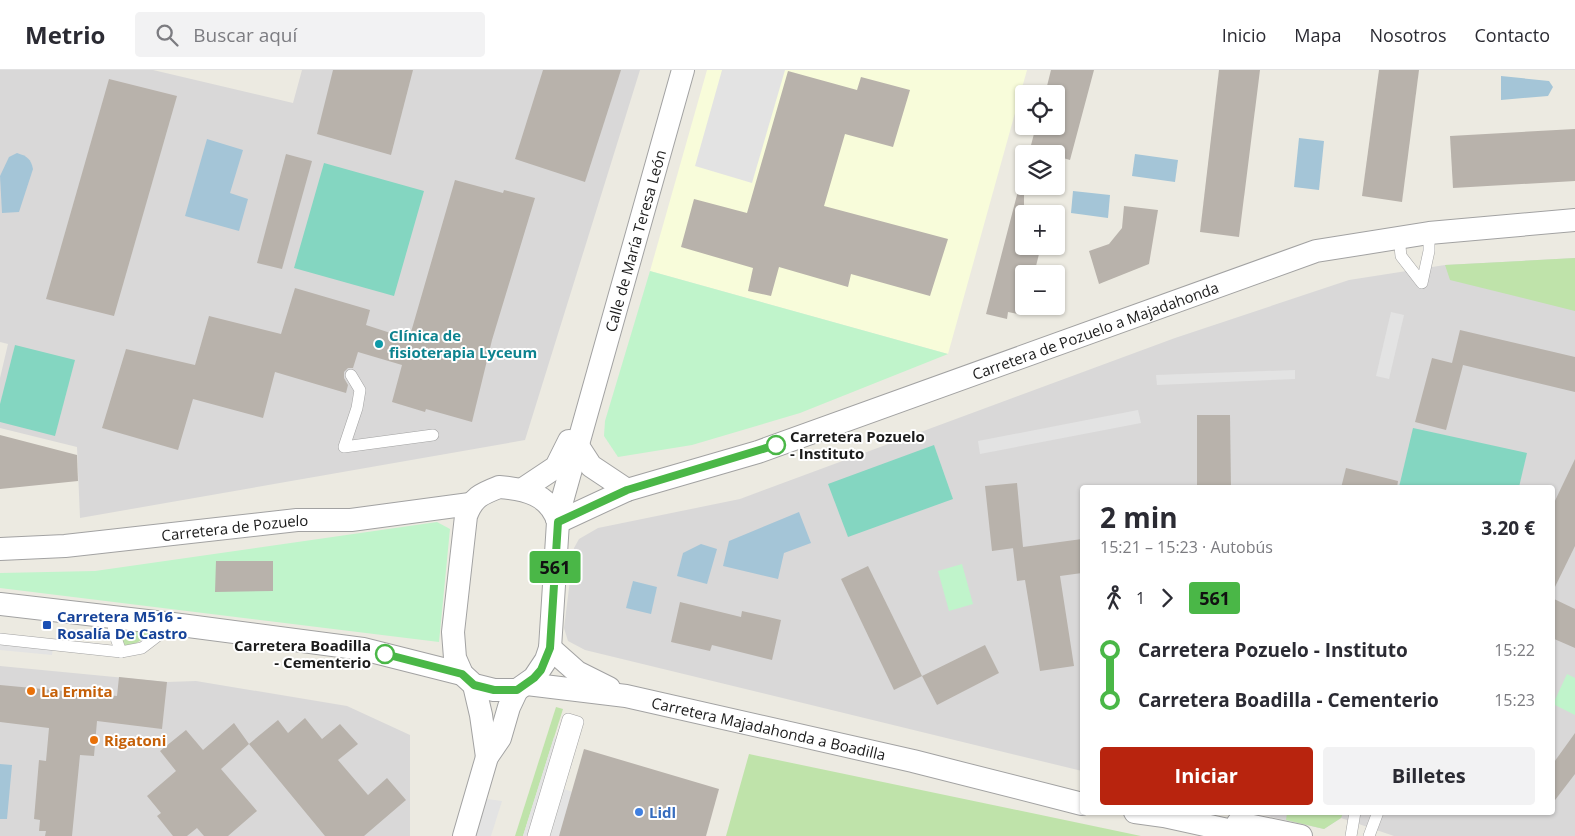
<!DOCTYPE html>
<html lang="es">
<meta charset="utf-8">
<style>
:root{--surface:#fff;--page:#f2f2f3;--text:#2b2b33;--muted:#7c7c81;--line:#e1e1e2;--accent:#b8240e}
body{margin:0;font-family:"Open Sans",sans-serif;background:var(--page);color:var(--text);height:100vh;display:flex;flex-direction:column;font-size:19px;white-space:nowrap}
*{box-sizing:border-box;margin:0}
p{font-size:16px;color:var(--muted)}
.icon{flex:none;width:28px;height:28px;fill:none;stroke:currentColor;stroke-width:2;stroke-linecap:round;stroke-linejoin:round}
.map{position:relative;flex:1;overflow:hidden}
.panel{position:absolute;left:1080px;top:415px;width:475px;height:330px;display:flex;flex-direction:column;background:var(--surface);border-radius:5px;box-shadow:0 1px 4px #0004}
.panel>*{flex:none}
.badge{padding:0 10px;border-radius:4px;font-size:18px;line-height:32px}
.controls{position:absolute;left:1015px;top:15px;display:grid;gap:10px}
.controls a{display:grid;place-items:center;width:50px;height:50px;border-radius:5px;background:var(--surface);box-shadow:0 1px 4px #0004;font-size:25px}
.map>.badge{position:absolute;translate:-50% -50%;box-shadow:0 0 0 2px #fff}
.legs{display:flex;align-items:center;gap:8px;height:55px;padding:0 20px;font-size:16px}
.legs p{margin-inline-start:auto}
.overview{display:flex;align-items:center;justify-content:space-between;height:85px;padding:0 20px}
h1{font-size:28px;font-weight:700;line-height:38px}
.action{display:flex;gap:10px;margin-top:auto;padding:10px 20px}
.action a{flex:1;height:58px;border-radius:5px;background:var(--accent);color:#fff;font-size:20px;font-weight:700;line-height:58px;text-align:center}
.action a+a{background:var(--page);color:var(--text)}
ul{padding:0 20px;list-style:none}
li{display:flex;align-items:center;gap:18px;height:50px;font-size:19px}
li i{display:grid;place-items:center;width:8px;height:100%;margin:0 6px;background:currentColor}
li i::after{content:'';width:12px;height:12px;margin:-6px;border:4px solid;border-radius:50%;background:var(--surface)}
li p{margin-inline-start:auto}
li:first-child i{background:linear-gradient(#0000 50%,currentColor 0)}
li:last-child i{background:linear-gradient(currentColor 50%,#0000 0)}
header{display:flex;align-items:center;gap:30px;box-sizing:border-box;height:70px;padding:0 25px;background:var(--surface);border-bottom:1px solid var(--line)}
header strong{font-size:24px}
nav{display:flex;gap:28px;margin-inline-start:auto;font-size:18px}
.search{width:350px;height:45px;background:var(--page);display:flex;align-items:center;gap:12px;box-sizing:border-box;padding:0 18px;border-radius:5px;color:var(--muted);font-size:19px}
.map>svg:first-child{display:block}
.residential{fill:#d9d8d8}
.education{fill:#f8fcda}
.grass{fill:#bfe3aa}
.park{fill:#c0f4cb}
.pitch{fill:#84d6c1}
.parking{fill:#e3e3e3}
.water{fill:#a4c5d7}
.building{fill:#b8b2ab}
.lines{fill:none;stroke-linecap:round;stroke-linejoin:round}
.lane-casing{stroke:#a2a2a2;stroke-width:12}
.street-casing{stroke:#a2a2a2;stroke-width:24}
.lane{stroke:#fff;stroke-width:11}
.street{stroke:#fff;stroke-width:22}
.line-1-casing{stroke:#fff;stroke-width:11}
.line-1{stroke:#4ab747;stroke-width:8}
.culture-dot{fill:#0f9aa8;stroke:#fff;stroke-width:2}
.stop-1-dot{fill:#fff;stroke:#4ab747;stroke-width:2.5}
.transit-dot{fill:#1a4fb4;stroke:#fff;stroke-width:2}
.food-dot{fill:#e8710a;stroke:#fff;stroke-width:2}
.shop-dot{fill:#3f7fe0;stroke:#fff;stroke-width:2}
.labels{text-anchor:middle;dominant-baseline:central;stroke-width:4;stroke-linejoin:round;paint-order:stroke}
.street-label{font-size:15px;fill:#1b1b1b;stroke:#fff}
.culture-label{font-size:15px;font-weight:bold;fill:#0d838f;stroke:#fff;text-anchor:start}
.stop-label{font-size:15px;font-weight:bold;fill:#1b1b1b;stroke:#fff;text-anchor:start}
.transit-label{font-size:15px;font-weight:bold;fill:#164399;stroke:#fff;text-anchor:start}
.food-label{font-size:15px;font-weight:bold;fill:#c56008;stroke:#fff;text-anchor:start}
.shop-label{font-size:15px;font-weight:bold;fill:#366cbe;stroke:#fff;text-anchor:start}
</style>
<header>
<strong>Metrio</strong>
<div class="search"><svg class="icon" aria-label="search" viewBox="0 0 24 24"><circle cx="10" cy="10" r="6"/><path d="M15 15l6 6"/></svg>Buscar aquí</div>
<nav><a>Inicio</a><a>Mapa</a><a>Nosotros</a><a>Contacto</a></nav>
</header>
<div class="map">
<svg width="1575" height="766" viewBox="0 0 1575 766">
<rect width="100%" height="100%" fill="#eceae1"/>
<!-- residential -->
<g class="residential">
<path d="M0 0H153L293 33 302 0H640L525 370 80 448 77 377 0 358V308L8 274 0 272Z"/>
<path d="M1575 188V766H1394L1341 748 1324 759 1254 743 1552 742V418H1082V701L585 580 568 571 564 558 574 478 579 469 598 458 740 429 1175 268 1349 210 1445 195Z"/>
<path d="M0 596 167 612 196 611 347 636 410 665V766H0Z"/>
</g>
<!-- education -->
<path class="education" d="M707 0H1027L948 284 650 201Z"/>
<!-- grass -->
<g class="grass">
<path d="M1575 188V241L1450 210 1445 195Z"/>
<path d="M119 559 153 563 133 575 123 576Z"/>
<path d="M556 637 563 639 523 766H515Z"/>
<path d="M749 684 1141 766H726Z"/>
<path d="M1287 743V742L1343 743 1341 748 1324 759 1286 750Z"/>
</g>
<!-- park -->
<g class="park">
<path d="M650 201 948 284 800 343 692 375 618 387 604 366 605 351Z"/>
<path d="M437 452 450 459 439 572 0 518V503L95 501Z"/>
<path d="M962 494 973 534 949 541 938 501Z"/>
<path d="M1567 604 1575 608V645L1553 634Z"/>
</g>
<!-- pitch -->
<g class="pitch">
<path d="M324 93 424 121 394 226 294 198Z"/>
<path d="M15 275 75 290 55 366 0 352V334Z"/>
<path d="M1413 358 1527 383 1519 417H1399Z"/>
<path d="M934 375 953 429 848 467 828 414Z"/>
</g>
<!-- parking -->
<g class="parking">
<path d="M722 0H785L752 113 695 96Z"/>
<path d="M1391 242 1404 245 1389 309 1376 306Z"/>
<path d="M1295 300V309L1157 315 1156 305Z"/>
<path d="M1138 340 1141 353 980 384 978 371Z"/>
<path d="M0 574 53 578 52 585 0 580Z"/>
<path d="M554 667 559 669 529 766H523Z"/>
<path d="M564 719 573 722 560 766H550Z"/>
<path d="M487 729 502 731 491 766H476Z"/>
</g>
<!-- water -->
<g class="water">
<path d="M1501 6 1549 11 1553 17 1548 26 1501 30Z"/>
<path d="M1299 68 1324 71 1319 120 1294 117Z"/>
<path d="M207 69 243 80 230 123 248 129 239 161 185 146Z"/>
<path d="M17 83C27 86 31 89 33 99L19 142 2 143 0 106 9 87Z"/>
<path d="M1135 84 1178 90 1175 112 1132 106Z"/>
<path d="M1073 121 1110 125 1108 148 1071 143Z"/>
<path d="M799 442 811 473 784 483 778 509 723 496 729 471Z"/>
<path d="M701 474 717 479 707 514 677 506 683 483Z"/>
<path d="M633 511 657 517 651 544 626 538Z"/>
<path d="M0 694 12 695 7 749H0Z"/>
</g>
<!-- building -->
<g class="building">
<path d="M333 0H413L391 85 317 64Z"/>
<path d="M543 0H621L585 112 515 89Z"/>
<path d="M1051 0H1094L1070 90 1056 86V84L1030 79 1036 56H1056V24H1045Z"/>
<path d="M1219 0H1260L1239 167 1200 162Z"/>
<path d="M1379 0H1419L1402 132 1362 126Z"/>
<path d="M788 1 857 20 861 7 910 20 893 77 845 64 824 136 948 169 930 226 851 204 848 217 779 197 771 226 748 221 753 198 681 177 694 129 747 143Z"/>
<path d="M109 9 177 26 114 246 46 229Z"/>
<path d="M1575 59V111L1453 118 1450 66Z"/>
<path d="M286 84 312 91 282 199 257 193Z"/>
<path d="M455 110 503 123 504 120 535 128 492 270 472 352 426 339 425 342 392 332 402 295 358 282 353 298H348L344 302V308L348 315 346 323 275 302 263 348 193 329 178 380 102 358 126 279 195 295 209 246 281 264 295 218 370 240 366 255 409 269Z"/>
<path d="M1018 121H1024V176H1041L1034 204H1024V245L1008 242 1007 249 986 244Z"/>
<path d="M1124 136 1158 140 1149 194 1099 214 1089 181 1109 174 1122 158Z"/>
<path d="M1460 260 1575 287V322L1463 295 1446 360 1415 352 1432 288 1452 293Z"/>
<path d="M1197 345H1230L1231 418H1197Z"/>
<path d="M0 365 77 385 78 411 0 419Z"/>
<path d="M1575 389V476L1552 523V437Z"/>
<path d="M1346 398 1398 411 1397 418H1341Z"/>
<path d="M1017 413 1023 477 1082 469V503L1060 506 1074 596 1040 601 1025 510 1017 511 1013 478 1021 477 992 481 985 416Z"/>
<path d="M216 491H273V521L215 522Z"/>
<path d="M868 496 922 606 894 620 841 509Z"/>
<path d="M1552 528 1575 539V578L1552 568Z"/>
<path d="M680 532 741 547 742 541 781 550 772 590 712 575 710 581 671 572Z"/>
<path d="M985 575 999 603 937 635 922 606Z"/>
<path d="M119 607 167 612 162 659 97 651 94 686 80 685 72 766H45L46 761H39L40 750 34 749 39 690 46 691 49 658 0 652V615L117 626Z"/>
<path d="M305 648 322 669 340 654 358 674 338 690 368 725 387 708 406 730 364 766H325L249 674 278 650 288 663Z"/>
<path d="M234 653 249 674 221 699 257 741 228 766H204L197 758 187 766H173L157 746 161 743 147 726 176 701 160 681 186 660 203 680Z"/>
<path d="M1575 663V704L1552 734V695Z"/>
<path d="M584 679 719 719 706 766H559Z"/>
</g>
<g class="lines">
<!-- lane casing -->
<g class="lane-casing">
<g id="lane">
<path d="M1399 167 1401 186 1422 213 1429 181V163"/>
<path d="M351 305 360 320 357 338 344 377 433 365"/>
<path d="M117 547 113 560 121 582"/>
<path d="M0 569 121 582 142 578 172 555"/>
<path d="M533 766 568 649 578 652 544 766"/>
<path d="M1351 766 1355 742"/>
<path d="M1369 766 1378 742"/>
</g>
</g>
<!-- street casing -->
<g class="street-casing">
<g id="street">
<path d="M578 376 591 396 627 420"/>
<path d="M499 417C524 419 550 424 558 452L550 578 546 590 534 608 517 620H494L474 615 462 604 455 588 453 562 466 446C473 427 481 424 499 417Z"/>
<path d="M523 419 556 397 569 371"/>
<path id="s1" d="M557 449 683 0"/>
<path id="s2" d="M558 452 627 420 758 382 1316 181 1429 163 1575 150"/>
<path id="s3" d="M0 479 65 476 297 450H351L470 434"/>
<path d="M0 534 173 554 363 579 462 604"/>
<path d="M550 578 577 602 609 618"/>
<path id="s4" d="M527 614 626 626 913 691 1082 734"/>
<path d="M474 615 481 645 487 687"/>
<path d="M1135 742 1164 746 1255 766"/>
<path d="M1238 753 1301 766"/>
<path d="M464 766 487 687 500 668 509 637 517 620"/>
</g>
</g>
<!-- lane -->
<use href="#lane" class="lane"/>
<!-- street -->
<use href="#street" class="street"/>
</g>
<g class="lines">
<!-- line-1 casing -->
<g class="line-1-casing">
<path id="line-1" d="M385 584 462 604 474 615 494 620H517L534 608 541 600 550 578 558 452 627 420 776 375"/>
</g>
<!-- line-1 -->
<use href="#line-1" class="line-1"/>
</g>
<!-- markers -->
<circle class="culture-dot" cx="379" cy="274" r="5"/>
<g class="stop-1-dot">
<circle cx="776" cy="375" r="9"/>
<circle cx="385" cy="584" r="9"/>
</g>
<rect class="transit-dot" x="42" y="550" width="10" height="10" rx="2.5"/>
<g class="food-dot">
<circle cx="31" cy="621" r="5"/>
<circle cx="94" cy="670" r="5"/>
</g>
<circle class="shop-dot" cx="639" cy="742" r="5"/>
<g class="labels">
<!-- street labels -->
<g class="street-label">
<text stroke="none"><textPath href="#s1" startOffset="289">Calle de María Teresa León</textPath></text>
<text stroke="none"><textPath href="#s2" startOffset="571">Carretera de Pozuelo a Majadahonda</textPath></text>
<text stroke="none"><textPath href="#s3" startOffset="236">Carretera de Pozuelo</textPath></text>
<text stroke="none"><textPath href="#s4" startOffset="246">Carretera Majadahonda a Boadilla</textPath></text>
</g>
<!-- culture labels -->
<g class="culture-label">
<text x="389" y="265">Clínica de<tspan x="389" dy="17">fisioterapia Lyceum</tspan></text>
</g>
<!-- stop labels -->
<g class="stop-label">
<text x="790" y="366">Carretera Pozuelo<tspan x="790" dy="17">- Instituto</tspan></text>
<text x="371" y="575" text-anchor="end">Carretera Boadilla<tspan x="371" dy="17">- Cementerio</tspan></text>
</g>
<!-- transit labels -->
<g class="transit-label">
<text x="57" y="546">Carretera M516 -<tspan x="57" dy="17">Rosalía De Castro</tspan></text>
</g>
<!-- food labels -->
<g class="food-label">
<text x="41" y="621">La Ermita</text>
<text x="104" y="670">Rigatoni</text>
</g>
<!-- shop labels -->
<g class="shop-label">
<text x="649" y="742">Lidl</text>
</g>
</g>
</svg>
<div class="controls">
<a><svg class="icon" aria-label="locate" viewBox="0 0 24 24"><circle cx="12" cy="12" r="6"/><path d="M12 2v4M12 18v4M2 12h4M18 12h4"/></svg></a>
<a><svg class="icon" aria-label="layers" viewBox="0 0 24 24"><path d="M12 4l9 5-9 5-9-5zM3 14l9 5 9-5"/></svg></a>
<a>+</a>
<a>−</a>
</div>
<b class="badge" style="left:555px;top:497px;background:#4ab747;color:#111">561</b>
<section class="panel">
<div class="overview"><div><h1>2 min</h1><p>15:21 – 15:23 · Autobús</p></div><b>3.20 €</b></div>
<div class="legs"><svg class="icon" aria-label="walk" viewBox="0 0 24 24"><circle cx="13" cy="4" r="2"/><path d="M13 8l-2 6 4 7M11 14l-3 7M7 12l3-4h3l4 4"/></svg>1<svg class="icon" aria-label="forward" viewBox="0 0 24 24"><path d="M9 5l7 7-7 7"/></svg><b class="badge" style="background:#4ab747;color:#111">561</b></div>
<ul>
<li><i style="color:#4ab747"></i><b>Carretera Pozuelo - Instituto</b><p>15:22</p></li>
<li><i style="color:#4ab747"></i><b>Carretera Boadilla - Cementerio</b><p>15:23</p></li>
</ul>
<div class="action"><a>Iniciar</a><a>Billetes</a></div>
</section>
</div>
